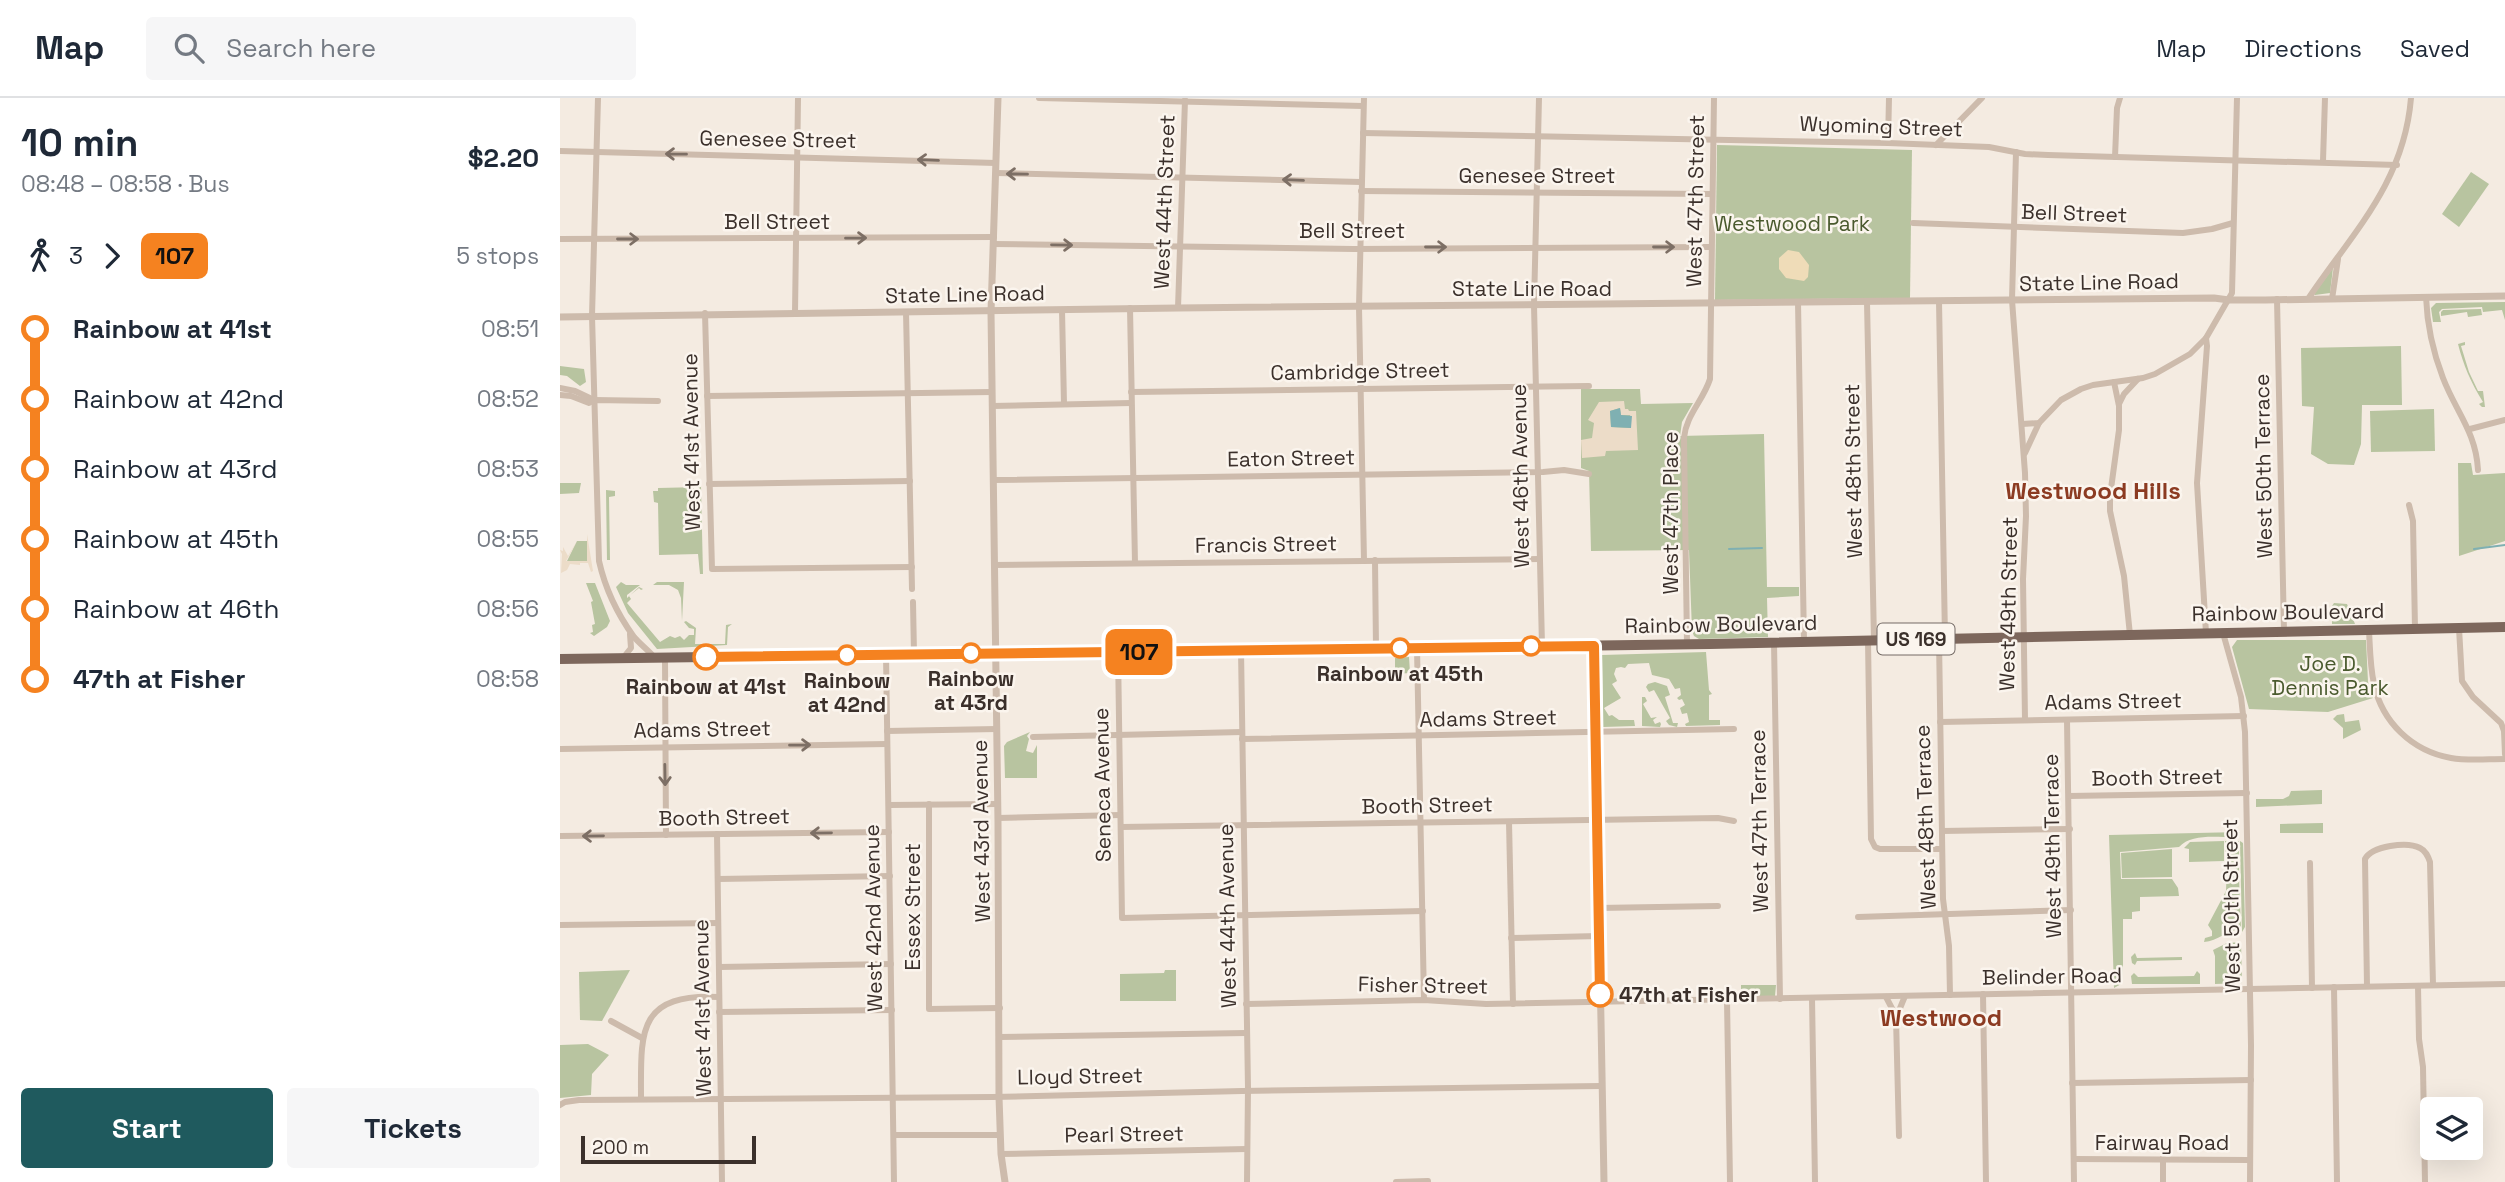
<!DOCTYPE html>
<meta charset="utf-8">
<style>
:root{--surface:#fff;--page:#f6f6f7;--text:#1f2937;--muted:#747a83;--line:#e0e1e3;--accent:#1f5a5e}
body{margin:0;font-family:"Space Grotesk",sans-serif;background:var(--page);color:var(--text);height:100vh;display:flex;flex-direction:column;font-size:26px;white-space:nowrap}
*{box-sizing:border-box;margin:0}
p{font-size:23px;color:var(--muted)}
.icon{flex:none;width:38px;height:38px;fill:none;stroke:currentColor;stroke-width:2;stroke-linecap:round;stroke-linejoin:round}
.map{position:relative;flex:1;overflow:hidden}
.sheet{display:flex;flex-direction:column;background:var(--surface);width:560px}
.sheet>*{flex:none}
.badge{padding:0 14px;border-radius:10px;font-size:24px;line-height:46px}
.tools{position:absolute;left:1860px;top:999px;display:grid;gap:14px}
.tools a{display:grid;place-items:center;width:63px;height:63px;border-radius:7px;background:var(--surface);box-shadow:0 7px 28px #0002;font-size:35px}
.scale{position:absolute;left:21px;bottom:18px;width:175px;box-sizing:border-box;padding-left:7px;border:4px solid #3b302b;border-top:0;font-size:19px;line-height:24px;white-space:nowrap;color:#3b302b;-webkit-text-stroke:5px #fbf5ee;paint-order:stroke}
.map>.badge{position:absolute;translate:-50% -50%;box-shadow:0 0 0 4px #fff}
.legs{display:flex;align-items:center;gap:10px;height:77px;padding:0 21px;font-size:23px}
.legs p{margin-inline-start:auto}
.overview{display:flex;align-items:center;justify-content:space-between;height:119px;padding:0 21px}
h1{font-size:38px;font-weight:700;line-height:52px}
.cta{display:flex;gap:14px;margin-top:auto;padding:14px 21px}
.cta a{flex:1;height:80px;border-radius:7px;background:var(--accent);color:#fff;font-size:28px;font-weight:700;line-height:80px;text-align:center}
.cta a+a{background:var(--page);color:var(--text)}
ul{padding:0 21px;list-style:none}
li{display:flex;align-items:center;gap:24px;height:70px;font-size:26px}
li i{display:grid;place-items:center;width:10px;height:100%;margin:0 9px;background:currentColor}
li i::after{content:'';width:18px;height:18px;margin:-9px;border:5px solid;border-radius:50%;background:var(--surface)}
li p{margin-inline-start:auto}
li:first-child i{background:linear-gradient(#0000 50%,currentColor 0)}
li:last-child i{background:linear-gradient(currentColor 50%,#0000 0)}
header{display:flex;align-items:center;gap:42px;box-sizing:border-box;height:98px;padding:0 35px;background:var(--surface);border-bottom:2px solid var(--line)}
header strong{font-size:33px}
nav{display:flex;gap:38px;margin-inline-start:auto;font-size:24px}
.search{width:490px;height:63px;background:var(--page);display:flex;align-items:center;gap:18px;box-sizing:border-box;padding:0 24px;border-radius:7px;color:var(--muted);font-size:26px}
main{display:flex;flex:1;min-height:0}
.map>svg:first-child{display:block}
.green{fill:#b8c4a0}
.sand{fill:#efdcb8}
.plaza{fill:#ecdcc8;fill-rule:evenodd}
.water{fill:#7fb0b2}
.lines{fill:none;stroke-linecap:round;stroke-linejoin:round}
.stream{stroke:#7fb0b2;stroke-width:2}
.minor{stroke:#cdbbac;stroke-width:6}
.tertiary{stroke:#cdbbac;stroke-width:7}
.primary{stroke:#7d675c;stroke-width:10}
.oneway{stroke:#7d6f65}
.line-1-casing{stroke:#fff;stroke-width:16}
.line-1{stroke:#f58220;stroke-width:10}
.stop-1-dot{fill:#fff;stroke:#f58220;stroke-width:3.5}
.labels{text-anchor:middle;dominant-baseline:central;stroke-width:5;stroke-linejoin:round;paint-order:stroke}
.shield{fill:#fbf5ee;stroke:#756b66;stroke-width:2}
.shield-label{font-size:19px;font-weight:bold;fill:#3b302b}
.street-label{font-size:21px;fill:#3b302b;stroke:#fbf5ee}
.park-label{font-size:21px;fill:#4a5a2e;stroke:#fbf5ee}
.stop-label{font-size:21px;font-weight:bold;fill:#3b302b;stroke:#fbf5ee}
.quarter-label{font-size:24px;font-weight:bold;fill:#8c3b22;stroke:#fbf5ee}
</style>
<header>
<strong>Map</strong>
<div class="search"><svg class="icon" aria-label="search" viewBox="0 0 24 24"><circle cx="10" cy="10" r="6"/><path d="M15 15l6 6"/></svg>Search here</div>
<nav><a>Map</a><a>Directions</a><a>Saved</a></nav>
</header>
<main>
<section class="sheet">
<div class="overview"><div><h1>10 min</h1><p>08:48 – 08:58 · Bus</p></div><b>$2.20</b></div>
<div class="legs"><svg class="icon" aria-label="walk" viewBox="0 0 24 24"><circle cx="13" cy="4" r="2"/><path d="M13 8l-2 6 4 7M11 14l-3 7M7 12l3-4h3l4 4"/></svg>3<svg class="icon" aria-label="forward" viewBox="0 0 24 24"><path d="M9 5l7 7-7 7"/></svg><b class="badge" style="background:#f58220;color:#111">107</b><p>5 stops</p></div>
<ul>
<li><i style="color:#f58220"></i><b>Rainbow at 41st</b><p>08:51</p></li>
<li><i style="color:#f58220"></i><span>Rainbow at 42nd</span><p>08:52</p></li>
<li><i style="color:#f58220"></i><span>Rainbow at 43rd</span><p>08:53</p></li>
<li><i style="color:#f58220"></i><span>Rainbow at 45th</span><p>08:55</p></li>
<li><i style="color:#f58220"></i><span>Rainbow at 46th</span><p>08:56</p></li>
<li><i style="color:#f58220"></i><b>47th at Fisher</b><p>08:58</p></li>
</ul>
<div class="cta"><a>Start</a><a>Tickets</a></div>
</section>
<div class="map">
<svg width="1945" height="1084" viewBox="0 0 1945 1084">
<rect width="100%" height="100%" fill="#f4ebe1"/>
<!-- green -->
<g class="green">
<path d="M1157 47 1352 52 1350 200 1155 202Z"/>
<path d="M1911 74 1929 86 1899 129 1882 116Z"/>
<path d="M1773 170 1770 195 1755 197 1754 196Z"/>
<path d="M1945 204V222L1942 212 1923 214 1922 209 1882 211 1879 214 1881 224H1873L1871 210 1876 205Z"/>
<path d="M1921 211 1922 217 1908 219 1907 214 1881 218V214L1883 212Z"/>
<path d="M1905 244V247L1901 248 1909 274 1918 293H1923L1925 309H1922L1919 306 1923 304C1911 285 1903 266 1898 246Z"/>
<path d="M1841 248 1842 307H1802L1801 346 1794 367 1768 366 1751 356 1754 309 1742 308 1741 250Z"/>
<path d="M0 268 24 271 26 284 20 288 7 278 0 277Z"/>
<path d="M1021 291H1080L1081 306 1133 305 1122 324 1120 338 1204 336 1207 489H1239V498L1207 500 1208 539 1139 541 1134 538 1132 533 1129 452 1031 453 1029 373 1021 370Z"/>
<path d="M1874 311 1875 353 1811 354 1810 313Z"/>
<path d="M1898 365H1911L1913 377 1945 375V443L1899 458Z"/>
<path d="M0 385H21L19 395 0 396Z"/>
<path d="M141 389 143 476H140L138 456 99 457 98 405 94 404 93 393H98V390Z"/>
<path d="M46 392 55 393V398L49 399 50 462H47Z"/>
<path d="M17 443H27V463H7Z"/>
<path d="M61 484 66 487H80L67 497V500L79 489 83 491 81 492 79 490 69 498 71 501 67 505 100 544 110 538 115 540 120 538 124 542 129 537H134V531L129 530 124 524 126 523 136 530 135 546H165L166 527 172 526 168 529 167 547 97 551 68 515 56 489Z"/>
<path d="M97 484H124L122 523 121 500 118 492 109 487H93Z"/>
<path d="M26 485H35L50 523 47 529 34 538 30 535 33 534 32 527 35 526 31 504 33 503Z"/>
<path d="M1774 505 1787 506 1795 526H1772V508Z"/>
<path d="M1677 542H1806L1808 584 1813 600 1768 614 1689 611 1672 549Z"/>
<path d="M1146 554 1149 592 1152 596 1149 597V622H1160V627L1126 628 1125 626 1129 624 1127 615 1122 616 1120 610 1125 607 1122 601 1119 602 1117 600 1121 597 1120 590 1115 591 1109 581 1092 577 1089 565 1068 566 1065 570 1061 569 1056 570 1054 576 1057 583 1052 586 1061 600 1044 610 1049 618 1052 617 1059 622H1074L1075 628 1043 629 1042 557Z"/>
<path d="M849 559 850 575 835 576V560Z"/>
<path d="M1095 584 1107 588 1110 597 1105 599 1113 625H1118L1117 629 1109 627 1106 623 1110 620 1094 592 1089 594 1086 589 1088 586Z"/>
<path d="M1082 599H1085L1087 603 1083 606 1091 620 1097 619 1093 622 1095 626 1100 624 1101 626 1100 629 1082 628Z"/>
<path d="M1784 616 1785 624 1799 622 1801 632 1783 641V630L1773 621 1777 617Z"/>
<path d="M470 634 467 638 469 641 466 653 473 655 477 647V680H445L444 648 447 644Z"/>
<path d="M1762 692V706L1696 709V701H1723L1729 698 1731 693Z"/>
<path d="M1763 725V735H1720V726Z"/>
<path d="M1680 734 1679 739C1661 740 1632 734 1619 749L1560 754 1561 781H1612L1618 790 1619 798 1580 799V813L1572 814V821H1563V885L1554 890 1549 737Z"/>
<path d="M1664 743V763L1629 764V751L1624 750 1630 744Z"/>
<path d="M1665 743H1679V778L1675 777 1666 764Z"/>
<path d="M1680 743 1683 745 1685 829 1682 834Z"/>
<path d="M1612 751V779L1562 780 1561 755Z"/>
<path d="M1667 765 1673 778 1679 780 1681 831C1667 832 1658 843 1644 844L1645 840 1652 838V833L1648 827 1666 793Z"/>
<path d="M1681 844 1682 885 1655 886V858L1653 852 1667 845Z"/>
<path d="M1575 855 1577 860 1622 859V862L1577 863 1575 867 1572 865 1571 859Z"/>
<path d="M70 872 42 923 20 922 19 874Z"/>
<path d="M605 872H616V903H560V876L604 875Z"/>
<path d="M1637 873 1640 876V886H1572L1571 878 1574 875 1578 879 1634 878Z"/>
<path d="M1181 887H1216L1215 898 1181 899Z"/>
<path d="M28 946 49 957 32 976 31 997 0 1000V947Z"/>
</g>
<!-- sand -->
<path class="sand" d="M1228 152 1239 154 1249 167 1248 179 1244 183 1226 180 1219 171V160Z"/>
<!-- plaza -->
<g class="plaza">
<path d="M1064 303 1065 311H1068L1069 313H1076L1078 352 1046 353 1045 358 1022 360 1021 342 1032 340 1034 325 1028 322 1039 304ZM1060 310 1061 317H1070L1071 330 1051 329 1050 313Z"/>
<path d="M27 436 33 473 31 474 28 465H20V467L10 466 7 472 1 475 2 456 0 452 3 453V449L8 458 17 443 6 463H27Z"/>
</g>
<!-- water -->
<path class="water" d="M1060 310 1061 317 1072 318 1071 330 1051 329 1050 313Z"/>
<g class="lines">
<!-- stream -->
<g class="stream">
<path d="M1169 451 1202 450"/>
<path d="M1914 451 1945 447"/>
</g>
<!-- minor -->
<g class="minor">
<path d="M38 0 32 218 39 463C45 490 58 517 74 539 80 546 88 552 94 559"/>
<path d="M479 0 803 8"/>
<path d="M804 0 799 209 804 463"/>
<path d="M979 0 974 207 982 548"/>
<path d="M803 35 1328 45 1429 49 1465 56 1488 57 1837 67"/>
<path d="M1328 45 1329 0"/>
<path d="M1376 47 1422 0"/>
<path d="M0 53 436 65"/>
<path d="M1456 54 1452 202 1465 375 1466 418 1463 481 1465 622"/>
<path d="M1555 59 1557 10 1560 0"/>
<path d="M1763 63 1765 0"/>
<path d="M436 75 801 84"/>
<path d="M801 93 1152 96"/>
<path d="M1353 125 1623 135 1652 131 1673 125"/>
<path d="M0 141 434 139"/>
<path d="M433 146 794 151 1151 149"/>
<path d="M1866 199C1867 226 1873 254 1883 280 1896 314 1916 334 1918 372"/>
<path d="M1717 201 1724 534"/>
<path d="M1748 201C1793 134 1844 85 1851 0"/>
<path d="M1772 201 1778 161"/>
<path d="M1379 203 1385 540"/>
<path d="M1238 204 1244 543"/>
<path d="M1307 204 1314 542"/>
<path d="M570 210 575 465"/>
<path d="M618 210 625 2"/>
<path d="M502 212 504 306"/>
<path d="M346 214 352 491"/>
<path d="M145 215 152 471 352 469"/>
<path d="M235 215 238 0"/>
<path d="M1554 284 1559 308V332L1550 398V413L1564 478 1570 537"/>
<path d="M0 290 15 293 34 302"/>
<path d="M571 294 1029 288"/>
<path d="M0 297 11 298 29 305 34 302 98 303"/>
<path d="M147 298 432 294"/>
<path d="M1559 306 1564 296 1578 281"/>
<path d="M432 308 571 305"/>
<path d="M1462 326 1479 325 1501 302 1521 291 1533 287 1583 280 1595 276 1630 256 1646 240"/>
<path d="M1910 331 1945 322"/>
<path d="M1465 355 1479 325"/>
<path d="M433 382 983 374 1004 372 1029 376"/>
<path d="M149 386 350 383"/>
<path d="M1849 407 1853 423 1855 531"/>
<path d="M815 462 816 550"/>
<path d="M434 467 979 461"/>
<path d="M353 504 354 556"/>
<path d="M1899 530 1902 583 1913 599 1941 625 1944 633 1945 656"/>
<path d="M1809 532C1810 550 1810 568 1814 586 1822 624 1852 653 1891 660 1908 663 1927 661 1945 661"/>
<path d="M1646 535 1637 385 1647 248 1646 240 1672 195 1677 0"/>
<path d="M1663 535 1681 599 1685 634 1691 947 1690 1084"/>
<path d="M1379 541 1383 801 1389 848 1390 897"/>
<path d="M1308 542 1311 741 1315 749 1320 751H1382"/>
<path d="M1214 544 1220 901"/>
<path d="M1127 546 1124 340C1126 317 1143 303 1150 281L1154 0"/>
<path d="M857 550 864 902"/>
<path d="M681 552 688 990 687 1084"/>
<path d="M558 554 562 820 863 813"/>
<path d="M326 556 334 1084"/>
<path d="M63 560 71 550 70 536"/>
<path d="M105 560 106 737"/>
<path d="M1507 622 1514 1084"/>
<path d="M1380 624 1684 618"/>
<path d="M327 633 437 631"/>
<path d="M473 639 682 634"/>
<path d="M682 641 1174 631"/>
<path d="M0 651 327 646"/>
<path d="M1509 698 1687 695"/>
<path d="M369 706V911L440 910"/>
<path d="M329 707 438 706"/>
<path d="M438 720 560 717"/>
<path d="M949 724 953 906"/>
<path d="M561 729 1158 720 1174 723"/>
<path d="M1382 733 1510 731"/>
<path d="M157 736 162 1084"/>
<path d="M0 738 329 734"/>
<path d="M1750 765 1752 890"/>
<path d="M158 781 330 778"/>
<path d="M1038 810 1158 808"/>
<path d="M1298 819 1511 812"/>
<path d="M0 827 158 825"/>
<path d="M951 840 1039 838"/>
<path d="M159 869 331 866"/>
<path d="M1807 888 1805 761C1812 748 1847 743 1860 750 1866 753 1868 758 1870 764L1873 887"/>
<path d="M1858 888 1859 941 1863 969 1865 1084"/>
<path d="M1774 889 1777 1084"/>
<path d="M1423 896 1426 1084"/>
<path d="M1326 899 1336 918"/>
<path d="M1252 900 1255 1084"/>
<path d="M1167 902 1170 1084"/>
<path d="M686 906 864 902 926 906 1945 886"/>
<path d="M159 914 332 912"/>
<path d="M51 923 82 940"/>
<path d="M439 939 686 935"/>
<path d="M1512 985 1691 982"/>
<path d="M81 1001C81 935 76 895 159 899"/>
<path d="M0 1007 5 1004 19 1002 432 999 682 993 1041 988"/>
<path d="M334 1037H439"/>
<path d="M1339 1038 1336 920 1345 898"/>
<path d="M441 1056 687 1051"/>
<path d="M1603 1060V1084"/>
<path d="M1514 1061 1689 1062"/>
<path d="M836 1084 868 1083"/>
</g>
<!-- tertiary -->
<g class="tertiary">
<path d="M438 0 431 214 438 724 439 999 441 1056 445 1084"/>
<path d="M0 219 618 210 1654 200 1669 202H1705L1945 198"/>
<path d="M1034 548 1044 1084"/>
</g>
<!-- primary -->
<path class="primary" d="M0 561 1150 546 1945 529"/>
</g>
<!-- one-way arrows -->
<defs><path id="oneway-shaft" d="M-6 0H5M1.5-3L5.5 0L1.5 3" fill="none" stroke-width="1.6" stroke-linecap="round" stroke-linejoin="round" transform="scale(1.75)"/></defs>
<g class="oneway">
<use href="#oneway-shaft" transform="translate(116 56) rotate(-179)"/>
<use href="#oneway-shaft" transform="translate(368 62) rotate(-178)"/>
<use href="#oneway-shaft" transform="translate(457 76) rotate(-179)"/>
<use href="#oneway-shaft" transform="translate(733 82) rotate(-178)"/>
<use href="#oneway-shaft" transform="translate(296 140) rotate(-1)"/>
<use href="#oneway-shaft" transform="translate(68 141)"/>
<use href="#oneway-shaft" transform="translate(502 147) rotate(1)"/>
<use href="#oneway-shaft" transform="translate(876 149)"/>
<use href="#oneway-shaft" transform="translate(1104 149)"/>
<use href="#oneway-shaft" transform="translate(240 647) rotate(-1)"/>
<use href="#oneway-shaft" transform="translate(105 677) rotate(89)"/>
<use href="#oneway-shaft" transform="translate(261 735) rotate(179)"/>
<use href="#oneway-shaft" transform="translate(33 738) rotate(179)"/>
</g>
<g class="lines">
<!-- line-1 casing -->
<g class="line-1-casing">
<path id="line-1" d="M146 559 1034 548 1040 896"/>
</g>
<!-- line-1 -->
<use href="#line-1" class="line-1"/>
</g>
<!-- markers -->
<g class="stop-1-dot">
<circle cx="971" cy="548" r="9"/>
<circle cx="840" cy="550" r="9"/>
<circle cx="411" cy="555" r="9"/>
<circle cx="287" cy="557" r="9"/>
<circle cx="146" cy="559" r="12"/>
<circle cx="1040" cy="896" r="12"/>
</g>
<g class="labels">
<!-- shield labels -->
<rect class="shield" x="1317.5" y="525.5" width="77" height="31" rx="5"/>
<g class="shield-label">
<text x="1356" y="541">US 169</text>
</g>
<!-- street labels -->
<g class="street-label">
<text transform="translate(1321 28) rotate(2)">Wyoming Street</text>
<text transform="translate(218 41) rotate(1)">Genesee Street</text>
<text x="977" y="77">Genesee Street</text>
<text transform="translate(1135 103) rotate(-89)">West 47th Street</text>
<text transform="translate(604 104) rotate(-88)">West 44th Street</text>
<text transform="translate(1514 115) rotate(2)">Bell Street</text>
<text x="217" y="123">Bell Street</text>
<text x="792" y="132">Bell Street</text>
<text transform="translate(1539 184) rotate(-1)">State Line Road</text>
<text x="972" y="190">State Line Road</text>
<text transform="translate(405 196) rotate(-1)">State Line Road</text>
<text transform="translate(800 273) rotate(-1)">Cambridge Street</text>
<text transform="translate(131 344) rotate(-91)">West 41st Avenue</text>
<text transform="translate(731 360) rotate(-1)">Eaton Street</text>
<text transform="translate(1703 368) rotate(-91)">West 50th Terrace</text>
<text transform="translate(1293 373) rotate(-91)">West 48th Street</text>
<text transform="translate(960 378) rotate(-91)">West 46th Avenue</text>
<text transform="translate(1110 415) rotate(-90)">West 47th Place</text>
<text transform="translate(706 446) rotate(-1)">Francis Street</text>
<text transform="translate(1448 506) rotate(-89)">West 49th Street</text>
<text transform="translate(1728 514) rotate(-1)">Rainbow Boulevard</text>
<text transform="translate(1161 526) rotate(-1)">Rainbow Boulevard</text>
<text transform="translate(1553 603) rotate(-1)">Adams Street</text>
<text transform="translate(928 620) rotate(-1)">Adams Street</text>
<text transform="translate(142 631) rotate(-1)">Adams Street</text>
<text transform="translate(1597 679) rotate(-1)">Booth Street</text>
<text transform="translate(542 687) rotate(-91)">Seneca Avenue</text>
<text transform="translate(867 707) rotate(-1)">Booth Street</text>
<text transform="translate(164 719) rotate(-1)">Booth Street</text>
<text transform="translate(1365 719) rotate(-92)">West 48th Terrace</text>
<text transform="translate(1199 723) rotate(-91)">West 47th Terrace</text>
<text transform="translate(421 733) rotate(-91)">West 43rd Avenue</text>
<text transform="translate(1492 748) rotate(-91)">West 49th Terrace</text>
<text transform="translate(1671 808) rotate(-91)">West 50th Street</text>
<text transform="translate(352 809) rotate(-90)">Essex Street</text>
<text transform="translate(667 818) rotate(-91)">West 44th Avenue</text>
<text transform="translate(313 820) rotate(-91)">West 42nd Avenue</text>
<text transform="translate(1492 878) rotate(-1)">Belinder Road</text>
<text transform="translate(863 887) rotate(1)">Fisher Street</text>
<text transform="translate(142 910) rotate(-91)">West 41st Avenue</text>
<text transform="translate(520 978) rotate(-1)">Lloyd Street</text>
<text transform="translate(564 1036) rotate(-1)">Pearl Street</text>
<text x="1602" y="1044">Fairway Road</text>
</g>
<!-- park labels -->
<g class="park-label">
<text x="1232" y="125">Westwood Park</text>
<text x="1770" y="565">Joe D.<tspan x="1770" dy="24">Dennis Park</tspan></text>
</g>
<!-- stop labels -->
<g class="stop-label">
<text x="840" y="575">Rainbow at 45th</text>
<text x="411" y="580">Rainbow<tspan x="411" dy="24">at 43rd</tspan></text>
<text x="287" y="582">Rainbow<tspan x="287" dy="24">at 42nd</tspan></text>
<text x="146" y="588">Rainbow at 41st</text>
<text x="1059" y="896" text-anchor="start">47th at Fisher</text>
</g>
<!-- quarter labels -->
<g class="quarter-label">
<text x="1533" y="392">Westwood Hills</text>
<text x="1381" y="919">Westwood</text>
</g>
</g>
</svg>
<div class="tools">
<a><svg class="icon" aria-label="layers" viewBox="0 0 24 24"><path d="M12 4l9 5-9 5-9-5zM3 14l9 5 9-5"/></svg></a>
</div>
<div class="scale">200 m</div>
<b class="badge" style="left:579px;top:554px;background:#f58220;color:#111">107</b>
</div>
</main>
